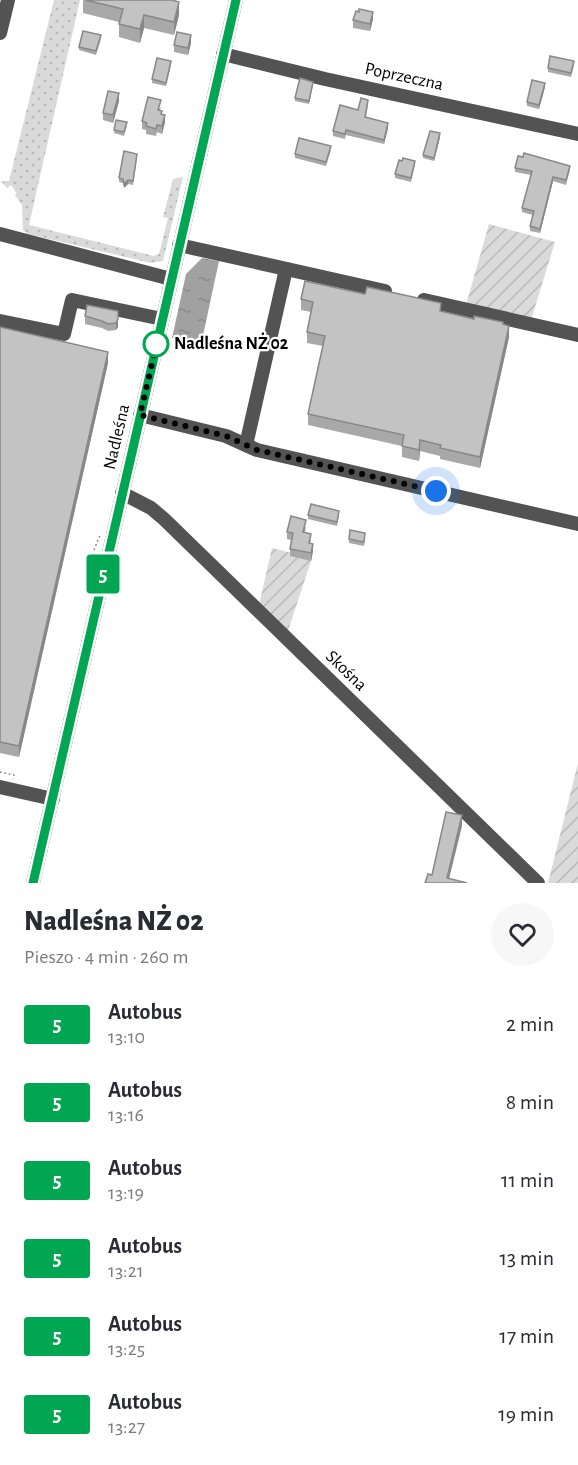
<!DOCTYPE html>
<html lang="pl">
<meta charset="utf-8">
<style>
:root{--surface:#fff;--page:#f7f7f7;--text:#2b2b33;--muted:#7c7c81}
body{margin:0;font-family:"Alegreya Sans",sans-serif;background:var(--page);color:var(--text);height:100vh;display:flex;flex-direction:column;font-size:22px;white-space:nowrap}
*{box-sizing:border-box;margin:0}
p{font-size:20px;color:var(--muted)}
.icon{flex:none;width:33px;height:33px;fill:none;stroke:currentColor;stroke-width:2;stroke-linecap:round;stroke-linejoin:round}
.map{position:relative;height:883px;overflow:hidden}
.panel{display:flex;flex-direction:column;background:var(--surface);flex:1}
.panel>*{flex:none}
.badge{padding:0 12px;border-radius:4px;font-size:21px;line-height:39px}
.you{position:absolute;width:30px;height:30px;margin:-15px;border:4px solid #fff;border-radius:50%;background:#1a73e8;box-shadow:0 0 0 9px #1a73e833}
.map>.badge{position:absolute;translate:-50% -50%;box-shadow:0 0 0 3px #fff}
.round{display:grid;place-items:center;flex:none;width:63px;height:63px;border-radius:32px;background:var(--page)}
.summary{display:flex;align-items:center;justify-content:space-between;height:102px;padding:0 24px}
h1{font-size:28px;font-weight:800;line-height:45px}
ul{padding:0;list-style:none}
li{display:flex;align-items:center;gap:18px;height:78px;padding:0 24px}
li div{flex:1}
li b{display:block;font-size:22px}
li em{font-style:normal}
li .badge{min-width:66px;font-weight:700;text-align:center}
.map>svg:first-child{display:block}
.grass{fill:url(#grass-dots)}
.garden{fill:url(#garden-furrows)}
.water{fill:url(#water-ripples)}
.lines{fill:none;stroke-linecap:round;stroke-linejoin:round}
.path{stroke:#757575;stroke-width:1.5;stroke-dasharray:1.5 3;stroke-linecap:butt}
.minor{stroke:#535353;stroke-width:14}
.wall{fill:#a8a8a8}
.shaded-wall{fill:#888}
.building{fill:#c3c3c3;stroke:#888;stroke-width:1.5}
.line-casing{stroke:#fff;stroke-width:14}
.line{stroke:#00a651;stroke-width:9}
.walk{stroke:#000;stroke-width:6;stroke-dasharray:0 10.8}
.stop-dot{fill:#fff;stroke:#00a651;stroke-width:3}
.labels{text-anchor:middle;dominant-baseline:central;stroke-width:4.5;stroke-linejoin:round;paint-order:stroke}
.street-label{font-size:18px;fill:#000;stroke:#fff}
.stop-label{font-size:18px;font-weight:bold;fill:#000;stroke:#fff;text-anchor:start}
</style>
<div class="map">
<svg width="578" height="883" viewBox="0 0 578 883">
<defs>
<pattern id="grass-dots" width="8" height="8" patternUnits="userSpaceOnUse" patternTransform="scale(1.5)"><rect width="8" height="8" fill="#dadada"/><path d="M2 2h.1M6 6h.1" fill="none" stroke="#b9b9b9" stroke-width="1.8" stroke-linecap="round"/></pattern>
<pattern id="garden-furrows" width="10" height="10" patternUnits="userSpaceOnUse" patternTransform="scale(1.5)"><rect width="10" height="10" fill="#dadada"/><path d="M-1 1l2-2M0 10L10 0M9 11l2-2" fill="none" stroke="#b9b9b9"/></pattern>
<pattern id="water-ripples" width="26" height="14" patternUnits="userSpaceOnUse" patternTransform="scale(1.5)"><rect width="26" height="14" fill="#a1a1a1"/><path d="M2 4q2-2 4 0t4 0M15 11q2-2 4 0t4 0" fill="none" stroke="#898989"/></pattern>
</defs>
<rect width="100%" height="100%" fill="#fff"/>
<!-- grass -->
<path class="grass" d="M54 0H80L29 225 154 256 159 254 168 218 163 217 173 179 183 177 163 261 151 263 28 234 23 230 22 205 15 195 17 194 11 185 7 188 1 181H9Z"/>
<!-- garden -->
<g class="garden">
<path d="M489 224 555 242 531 320 466 305Z"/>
<path d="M272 548 312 558 288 631 259 605Z"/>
<path d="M578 763V883H548Z"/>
</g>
<!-- water -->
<path class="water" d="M202 258 219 261 201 345 172 338 186 274Z"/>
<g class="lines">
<!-- path -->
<g class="path">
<path d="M88 585 90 560 100 535"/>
<path d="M0 772 14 775 13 779"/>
</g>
<!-- minor -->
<g class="minor">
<path d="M0 33 8 0"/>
<path d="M223 54 325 79 578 134"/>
<path d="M0 234 171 279"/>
<path d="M179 245 385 291"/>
<path d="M424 300 578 335"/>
<path d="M0 321 64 334 72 300 162 319"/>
<path d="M140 415 226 436 257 450 578 524"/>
<path d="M246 445 286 269"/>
<path d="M122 493 151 508 164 519 538 883"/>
<path d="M0 787 53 799"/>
<path d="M33 883 236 0"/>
</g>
</g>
<!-- wall -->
<g class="wall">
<path d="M83 0 179 15 174 35 144 28 140 43 119 37V22L83 13Z"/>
<path d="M373 19 370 31 353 28V20Z"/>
<path d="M101 39 96 55 79 50V47Z"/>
<path d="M191 43 188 55 174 52V45Z"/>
<path d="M171 65 166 86 152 83V79Z"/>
<path d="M574 65 571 77 548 72V68Z"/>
<path d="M313 85 309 104 295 101V98Z"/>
<path d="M545 87 539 109 527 106V102Z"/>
<path d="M119 101 113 123 103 120V113Z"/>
<path d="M368 105 366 117 388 128 384 144 346 135 345 139 333 136V131L358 110Z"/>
<path d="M161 107 160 110 162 114 165 122 162 134 157 132 156 136 146 134V130L142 129V121Z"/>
<path d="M127 126 124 136 114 133V130Z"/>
<path d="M440 137 434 161 423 158V155Z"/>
<path d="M331 150 326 166 295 158V154Z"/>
<path d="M137 158 133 185 128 184 124 188 123 183 119 182V178Z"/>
<path d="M415 164 411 182 395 178V174Z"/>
<path d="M515 168 570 170 566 185 553 181 540 233 530 231V226L533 215 522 212V208L531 175 515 172Z"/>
<path d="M301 299 441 311 503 325 509 337 480 468 440 459V456L420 451 419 461 402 457V446L308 425V414L323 346 307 343V332L311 312 301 310Z"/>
<path d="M118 311V327L116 330 108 331 102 328 85 324V316Z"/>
<path d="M0 327 108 363 19 757 0 753Z"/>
<path d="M308 515H339L337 526 308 519Z"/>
<path d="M306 527 305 532 311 541 310 543 313 551 311 561 290 556V549L291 540 287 539V532Z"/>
<path d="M365 536 364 546 349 543V539Z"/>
</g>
<!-- shaded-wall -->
<g class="shaded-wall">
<path d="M179 2V15L174 35V22Z"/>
<path d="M373 12V19L370 31V24Z"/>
<path d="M144 15V28L140 43V29Z"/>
<path d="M191 35V43L188 55V48Z"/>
<path d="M545 83V87L539 109V105Z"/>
<path d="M119 93V101L113 123V115Z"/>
<path d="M165 115V122L162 134V126Z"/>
<path d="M388 123V128L384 144V140Z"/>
<path d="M440 133V137L434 161V158Z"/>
<path d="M553 177V181L540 233V229Z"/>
<path d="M128 180V184L124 188V184Z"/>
<path d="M118 319V327L116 330V323Z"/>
<path d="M509 326V337L480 468V457Z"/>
<path d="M108 352V363L19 757V746Z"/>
<path d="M420 440V451L419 461V450Z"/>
<path d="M313 544V551L311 561V553Z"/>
<path d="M462 815V826L448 883 447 878Z"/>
</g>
<!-- building -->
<g class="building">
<path d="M85 0H172L179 2 174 22 144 15 140 29 119 24 123 9Z"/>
<path d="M359 9 373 12 370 24 353 20 356 11 359 12Z"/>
<path d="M83 31 101 35 96 51 79 47Z"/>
<path d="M177 32 191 35 188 48 174 45Z"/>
<path d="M550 56 574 61 571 73 548 68Z"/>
<path d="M157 58 171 61 166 83 152 79Z"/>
<path d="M300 78 313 82 309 101 295 98Z"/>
<path d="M532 80 545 83 539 105 527 102Z"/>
<path d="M108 91 119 93 113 115 103 113Z"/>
<path d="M148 97 161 100 158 110 162 111 161 114 165 115 162 126 157 125 156 129 146 126 147 123 142 121Z"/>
<path d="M361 98 368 100 365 117 388 123 384 140 346 130 345 134 333 131 340 105 358 110Z"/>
<path d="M116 120 127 122 124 132 114 130Z"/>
<path d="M430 131 440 133 434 158 423 155Z"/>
<path d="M299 138 331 146 326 162 295 154Z"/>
<path d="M124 151 137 154 133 181 128 180 124 184 123 179 119 178Z"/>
<path d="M524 153 570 166 566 180 553 177 540 229 530 226 534 211 522 208 532 171 515 168 518 156 523 157Z"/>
<path d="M403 158 415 161 411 178 395 174 399 160 402 161Z"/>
<path d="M305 281 365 294 367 287 441 303 440 311 474 319V316L503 322V324L509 326 480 457 440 448 441 445 420 440 419 450 402 446 404 435 308 414 325 336 307 332 313 302 301 299Z"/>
<path d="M87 305 118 311V319L116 323 108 324 102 321 85 316Z"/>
<path d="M0 327 108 352 19 746 0 742Z"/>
<path d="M311 504 339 511 337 522 308 515Z"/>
<path d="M291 516 306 520 303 532 311 534 309 543 313 544 311 553 290 549 293 533 287 532Z"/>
<path d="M350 530 365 533 364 542 349 539Z"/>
<path d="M446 812 462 815 447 878 467 883H425L428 874 432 875Z"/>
</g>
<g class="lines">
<!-- line casing -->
<g class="line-casing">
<path id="line" d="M33 883 236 0"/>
</g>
<!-- line -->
<use href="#line" class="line"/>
<!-- walk -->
<path class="walk" d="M156 344 159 334 140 415 226 436 257 450 436 491"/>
</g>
<!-- markers -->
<circle class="stop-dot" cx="156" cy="344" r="12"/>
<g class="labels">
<!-- street labels -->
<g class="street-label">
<text transform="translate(404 77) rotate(12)">Poprzeczna</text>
<text transform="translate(117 437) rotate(-77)">Nadleśna</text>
<text transform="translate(346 671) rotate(44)">Skośna</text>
</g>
<!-- stop labels -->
<g class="stop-label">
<text x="174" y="344">Nadleśna NŻ 02</text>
</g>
</g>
</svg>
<div class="you" style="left:436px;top:491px"></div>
<b class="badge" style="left:103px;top:574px;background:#00a651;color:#fff">5</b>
</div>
<section class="panel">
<div class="summary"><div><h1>Nadleśna NŻ 02</h1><p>Pieszo · 4 min · 260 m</p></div><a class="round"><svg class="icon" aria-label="heart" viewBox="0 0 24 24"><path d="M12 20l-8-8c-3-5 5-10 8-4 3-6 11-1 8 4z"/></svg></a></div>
<ul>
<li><span class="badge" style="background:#00a651;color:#fff">5</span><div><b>Autobus</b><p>13:10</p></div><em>2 min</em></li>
<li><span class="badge" style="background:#00a651;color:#fff">5</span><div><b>Autobus</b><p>13:16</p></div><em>8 min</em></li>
<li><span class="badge" style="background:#00a651;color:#fff">5</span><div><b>Autobus</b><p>13:19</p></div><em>11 min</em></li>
<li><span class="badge" style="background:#00a651;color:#fff">5</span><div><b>Autobus</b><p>13:21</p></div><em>13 min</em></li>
<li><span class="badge" style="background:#00a651;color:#fff">5</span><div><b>Autobus</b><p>13:25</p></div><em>17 min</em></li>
<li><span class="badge" style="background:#00a651;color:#fff">5</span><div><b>Autobus</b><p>13:27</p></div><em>19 min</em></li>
</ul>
</section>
